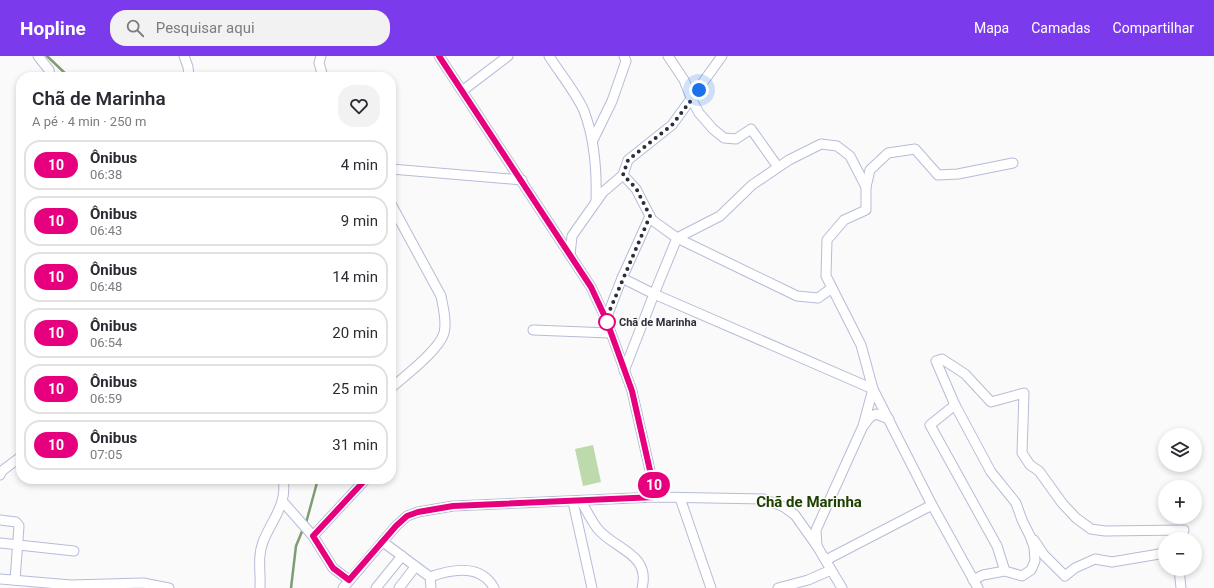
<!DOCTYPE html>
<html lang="pt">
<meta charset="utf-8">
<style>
:root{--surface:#fff;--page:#f2f2f3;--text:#2b2b33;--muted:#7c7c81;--line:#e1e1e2;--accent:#7c3aed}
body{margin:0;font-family:Roboto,sans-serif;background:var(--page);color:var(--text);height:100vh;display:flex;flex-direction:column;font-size:15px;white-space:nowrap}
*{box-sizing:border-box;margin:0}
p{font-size:13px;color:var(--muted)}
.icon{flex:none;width:22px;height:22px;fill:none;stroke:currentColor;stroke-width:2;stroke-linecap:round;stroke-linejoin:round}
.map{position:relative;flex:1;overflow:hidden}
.details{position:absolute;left:16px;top:16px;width:380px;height:412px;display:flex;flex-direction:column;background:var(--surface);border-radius:16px;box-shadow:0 2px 6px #0003}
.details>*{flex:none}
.badge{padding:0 8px;border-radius:13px;font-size:14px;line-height:26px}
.buttons{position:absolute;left:1158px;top:372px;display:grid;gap:8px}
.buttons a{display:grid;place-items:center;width:44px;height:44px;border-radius:50%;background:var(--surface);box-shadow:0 2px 6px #0003;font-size:20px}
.you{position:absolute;width:20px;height:20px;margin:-10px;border:3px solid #fff;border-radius:50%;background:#1a73e8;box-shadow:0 0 0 6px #1a73e833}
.map>.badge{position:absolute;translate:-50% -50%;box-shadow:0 0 0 2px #fff}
.round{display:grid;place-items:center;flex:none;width:42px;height:42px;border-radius:16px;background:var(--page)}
.headline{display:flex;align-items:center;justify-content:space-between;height:68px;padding:0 16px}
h1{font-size:19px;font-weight:600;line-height:30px}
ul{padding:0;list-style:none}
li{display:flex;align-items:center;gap:12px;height:50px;margin:0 8px 6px;padding:0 8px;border:2px solid var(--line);border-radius:16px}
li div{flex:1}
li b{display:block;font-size:15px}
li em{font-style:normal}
li .badge{min-width:44px;font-weight:700;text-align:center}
header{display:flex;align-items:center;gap:24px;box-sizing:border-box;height:56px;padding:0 20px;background:var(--accent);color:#fff}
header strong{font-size:19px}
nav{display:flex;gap:22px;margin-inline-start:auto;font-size:14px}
.search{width:280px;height:36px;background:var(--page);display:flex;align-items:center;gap:10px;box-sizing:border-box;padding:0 14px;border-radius:16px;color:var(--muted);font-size:15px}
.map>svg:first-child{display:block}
.green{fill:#bcdaac}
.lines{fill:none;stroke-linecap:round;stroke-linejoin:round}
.stream{stroke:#7f9d72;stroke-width:2.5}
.minor-casing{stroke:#b6bcd8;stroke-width:11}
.minor{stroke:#fff;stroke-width:9}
.line-casing{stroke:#fff;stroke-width:9}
.line{stroke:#e6007e;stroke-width:6}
.walk{stroke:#2c2e39;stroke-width:4;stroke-dasharray:0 7.2}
.stop-dot{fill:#fff;stroke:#e6007e;stroke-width:2}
.labels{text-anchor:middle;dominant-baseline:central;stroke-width:3;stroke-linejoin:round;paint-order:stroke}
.stop-label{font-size:11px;font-weight:bold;fill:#2c2e39;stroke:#fafafa;text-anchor:start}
.district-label{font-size:15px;font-weight:bold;fill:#1d4000;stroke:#fafafa}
</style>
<header>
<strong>Hopline</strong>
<div class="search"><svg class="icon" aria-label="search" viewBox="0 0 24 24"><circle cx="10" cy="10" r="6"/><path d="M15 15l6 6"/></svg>Pesquisar aqui</div>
<nav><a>Mapa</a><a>Camadas</a><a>Compartilhar</a></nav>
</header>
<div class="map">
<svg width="1214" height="532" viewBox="0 0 1214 532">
<rect width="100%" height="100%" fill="#fafafa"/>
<!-- green -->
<path class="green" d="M593 389 601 426 583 430 575 393Z"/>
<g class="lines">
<!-- stream -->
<g class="stream">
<path d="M47 0 69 21"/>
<path d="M306 467 318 423"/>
<path d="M291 532 296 490 303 473"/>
</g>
<!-- minor casing -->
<g class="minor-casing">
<g id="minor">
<path d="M38 0 49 14 50 21"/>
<path d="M184 0 188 11 189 21"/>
<path d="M321 0 319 7 323 21"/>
<path d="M439 0 591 231 606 263 632 335 656 441"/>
<path d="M549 0C559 16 577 38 584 55 595 84 597 115 596 146"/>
<path d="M668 0 684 24 692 44 699 57 713 73 724 82 736 83 751 73 778 111"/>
<path d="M722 0 672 69 628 104 623 119 636 133 652 164 677 182 720 160 752 129 789 104 821 88 837 90 850 100 866 131"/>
<path d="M462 35 508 0"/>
<path d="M593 84 612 45 626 5 624 0"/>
<path d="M391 113 522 124"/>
<path d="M391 148 441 240C443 251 447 265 444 277 439 294 405 320 391 332"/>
<path d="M570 199 572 180 603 136 623 119"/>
<path d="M622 222 650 160"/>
<path d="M832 232 818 242 797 240 677 182 654 238 873 333"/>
<path d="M606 263 622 222 654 238 624 315"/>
<path d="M533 274 610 277"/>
<path d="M873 333 861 289 826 220 827 184 844 164 866 154V131L870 114 888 97 915 93 938 119 958 118 1013 107"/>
<path d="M955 349 936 305 942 303 965 318 991 346 1024 337 1022 397 1030 409 1039 415 1062 447 1076 462 1091 473 1105 475 1184 474 1179 483"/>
<path d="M864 369 870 361 876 358 889 363"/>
<path d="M0 419 2 415 19 402"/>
<path d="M680 442 711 532"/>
<path d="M581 445C586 454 591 464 597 472 613 493 651 497 642 532"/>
<path d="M283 446 313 480 333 512 349 524"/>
<path d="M573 446 592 532"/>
<path d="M0 464 16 466 19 470 15 524"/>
<path d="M313 480 366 423"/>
<path d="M1034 484 1044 499 1065 520 1075 512 1095 503 1112 506 1165 497"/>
<path d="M383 486 430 521 431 532"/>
<path d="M0 487 74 495"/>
<path d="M817 490 816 474 863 370 873 333 932 449 978 532"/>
<path d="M826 504 932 449"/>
<path d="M1179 513 1181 532"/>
<path d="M430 521C452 513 481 508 494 532"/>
<path d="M0 523 71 529 143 527 169 532"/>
<path d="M973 524 983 519 1005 515 1022 520 1031 514 1035 505 1034 491 1030 480 1022 464 1016 447 991 416 955 349 930 369 997 490 1005 515"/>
<path d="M260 532C261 516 257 502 263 486 271 465 288 448 283 423"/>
<path d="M343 532 396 470 407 460 418 456 453 450 656 441 764 443 784 451 795 459 817 490 842 532"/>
<path d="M376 532 402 500"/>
<path d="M399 532 415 511"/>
<path d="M778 532 808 524 831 514"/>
</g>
</g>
<!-- minor -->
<use href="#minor" class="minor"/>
</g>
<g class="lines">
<!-- line casing -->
<g class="line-casing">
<path id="line" d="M366 423 313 480 333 512 349 524 396 470 407 460 418 456 453 450 656 441 632 335 606 263 591 231 439 0"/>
</g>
<!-- line -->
<use href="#line" class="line"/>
<!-- walk -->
<path class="walk" d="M607 266 606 263 650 160 636 132 623 119 628 104 672 69 699 34"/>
</g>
<!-- markers -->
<circle class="stop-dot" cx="607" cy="266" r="8"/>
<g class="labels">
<!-- stop labels -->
<g class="stop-label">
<text x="619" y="266">Chã de Marinha</text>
</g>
<!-- district labels -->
<g class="district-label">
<text x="809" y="446">Chã de Marinha</text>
</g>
</g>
</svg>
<div class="buttons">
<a><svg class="icon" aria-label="layers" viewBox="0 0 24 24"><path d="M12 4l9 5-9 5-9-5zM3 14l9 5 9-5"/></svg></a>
<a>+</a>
<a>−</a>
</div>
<div class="you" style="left:699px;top:34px"></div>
<b class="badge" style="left:654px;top:429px;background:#e6007e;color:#fff">10</b>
<section class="details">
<div class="headline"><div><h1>Chã de Marinha</h1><p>A pé · 4 min · 250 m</p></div><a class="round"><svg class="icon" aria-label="heart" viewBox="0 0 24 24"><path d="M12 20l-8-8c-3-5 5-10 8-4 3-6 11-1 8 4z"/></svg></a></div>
<ul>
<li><span class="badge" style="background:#e6007e;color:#fff">10</span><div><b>Ônibus</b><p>06:38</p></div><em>4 min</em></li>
<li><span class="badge" style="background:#e6007e;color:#fff">10</span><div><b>Ônibus</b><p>06:43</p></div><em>9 min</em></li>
<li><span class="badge" style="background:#e6007e;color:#fff">10</span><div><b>Ônibus</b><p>06:48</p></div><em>14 min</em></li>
<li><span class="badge" style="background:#e6007e;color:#fff">10</span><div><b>Ônibus</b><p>06:54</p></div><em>20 min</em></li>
<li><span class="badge" style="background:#e6007e;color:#fff">10</span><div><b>Ônibus</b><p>06:59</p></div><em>25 min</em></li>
<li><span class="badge" style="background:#e6007e;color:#fff">10</span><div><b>Ônibus</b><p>07:05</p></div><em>31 min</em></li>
</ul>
</section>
</div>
